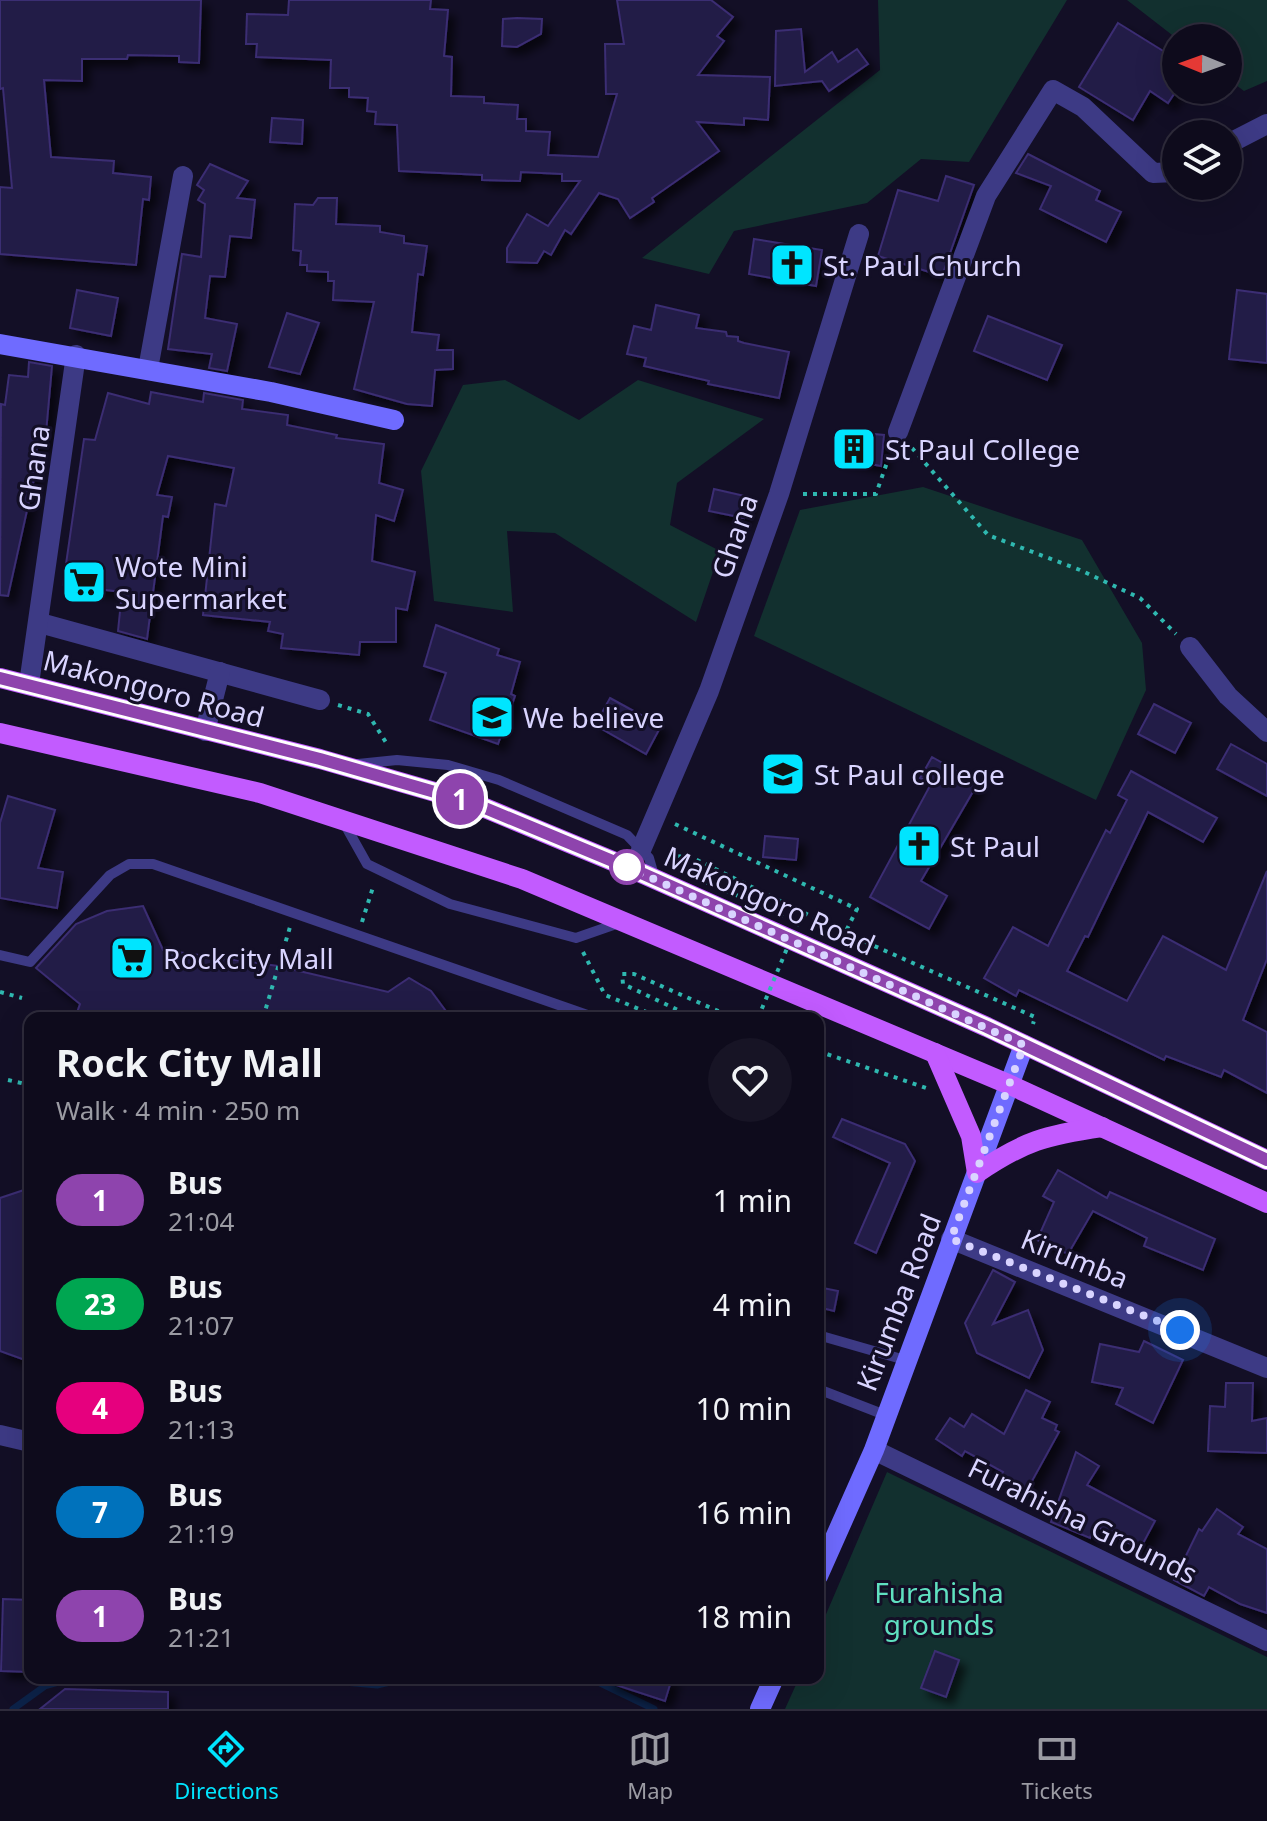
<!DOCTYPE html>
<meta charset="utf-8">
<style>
:root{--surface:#0e0b1c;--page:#171425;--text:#f1f3f6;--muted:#9b9ba3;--line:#2e2b3b;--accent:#00e5ff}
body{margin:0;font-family:"Noto Sans",sans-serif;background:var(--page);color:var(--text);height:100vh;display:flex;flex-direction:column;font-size:30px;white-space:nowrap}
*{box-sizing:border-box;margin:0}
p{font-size:26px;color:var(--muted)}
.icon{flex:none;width:44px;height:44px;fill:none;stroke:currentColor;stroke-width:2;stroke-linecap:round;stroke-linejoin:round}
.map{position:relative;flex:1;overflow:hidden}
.details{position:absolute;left:24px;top:1012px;width:800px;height:672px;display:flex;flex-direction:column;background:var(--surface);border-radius:16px;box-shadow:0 8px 32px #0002,0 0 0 2px var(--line)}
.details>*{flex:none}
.badge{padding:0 16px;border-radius:26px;font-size:28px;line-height:52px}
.needle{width:52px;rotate:271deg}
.fabs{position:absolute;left:1162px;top:24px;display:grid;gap:16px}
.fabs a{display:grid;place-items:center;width:80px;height:80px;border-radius:50%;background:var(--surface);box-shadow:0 8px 32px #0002,0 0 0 2px var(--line);font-size:40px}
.you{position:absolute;width:40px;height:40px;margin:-20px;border:6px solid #fff;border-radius:50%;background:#1a73e8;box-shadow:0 0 0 12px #1a73e833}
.map>.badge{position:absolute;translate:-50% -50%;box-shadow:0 0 0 4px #fff}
.round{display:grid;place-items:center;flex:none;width:84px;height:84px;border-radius:42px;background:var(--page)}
.headline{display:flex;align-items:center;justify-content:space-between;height:136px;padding:0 32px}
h1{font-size:38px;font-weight:700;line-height:60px}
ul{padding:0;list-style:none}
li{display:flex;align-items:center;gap:24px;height:104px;padding:0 32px}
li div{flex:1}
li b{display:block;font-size:30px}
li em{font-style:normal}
li .badge{min-width:88px;font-weight:700;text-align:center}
.dock{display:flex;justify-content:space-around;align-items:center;height:112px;border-top:2px solid var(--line);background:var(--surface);font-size:22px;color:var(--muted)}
.dock a{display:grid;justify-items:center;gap:4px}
.dock .on{color:var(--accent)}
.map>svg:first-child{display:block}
.green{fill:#12302f}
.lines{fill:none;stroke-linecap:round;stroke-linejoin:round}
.stream{stroke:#0c2248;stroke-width:7}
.building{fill:#241b47;stroke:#3b2d73;stroke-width:2;filter:url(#shadow)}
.path{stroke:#2fb8b0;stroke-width:4;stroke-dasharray:4 6;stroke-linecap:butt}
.lane{stroke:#3d3a85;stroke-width:10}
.street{stroke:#3d3a85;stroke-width:20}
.secondary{stroke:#6f6bff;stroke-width:20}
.primary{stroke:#c25bff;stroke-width:20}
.path-bridge{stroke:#2fb8b0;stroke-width:4;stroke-dasharray:4 6;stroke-linecap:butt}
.line-casing{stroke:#fff;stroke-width:18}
.line{stroke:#8e44ad;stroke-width:12}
.walk{stroke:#d9d4ff;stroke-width:8;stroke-dasharray:0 14.4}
.stop-dot{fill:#fff;stroke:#8e44ad;stroke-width:4}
.labels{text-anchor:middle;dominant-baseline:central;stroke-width:6;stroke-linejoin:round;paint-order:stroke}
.poi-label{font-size:28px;fill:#d9d4ff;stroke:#130f26;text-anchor:start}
.street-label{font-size:28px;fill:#d9d4ff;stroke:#130f26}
.park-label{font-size:28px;fill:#5fe0c0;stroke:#130f26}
</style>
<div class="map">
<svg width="1267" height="1709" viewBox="0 0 1267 1709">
<defs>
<filter id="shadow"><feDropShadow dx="7" dy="7" stdDeviation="4" flood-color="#0009"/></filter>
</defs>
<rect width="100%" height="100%" fill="#130f26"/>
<!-- green -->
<g class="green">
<path d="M878 0H1067L969 162 921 159 867 203 734 231 709 274 642 258 880 70Z"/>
<path d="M1127 0H1267V81L1244 91 1228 79V38H1176Z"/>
<path d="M505 380 579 420 638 380 764 419 677 483 670 525 720 551 696 622 555 533 507 531 513 612 434 601 421 471 463 385Z"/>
<path d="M923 487 1082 540 1142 643 1146 690 1096 800 754 636 800 510Z"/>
<path d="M887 1472 1267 1657V1709H785L799 1678H818V1633Z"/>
</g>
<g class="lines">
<!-- stream -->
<g class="stream">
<path d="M301 1678 377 1685 407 1678"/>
<path d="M590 1678 654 1709"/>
<path d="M13 1709 45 1686 73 1678"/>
</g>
</g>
<!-- building -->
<g class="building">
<path d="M0 0H201L199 63 179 62V56L128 55 127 59H82V81L44 80 51 157 114 161 113 173 151 177 149 200 143 199 136 265 0 254V187L12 188 3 88 0 89Z"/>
<path d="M289 0H431L430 9 448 10 444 56 452 57 451 96 484 97V103L518 105 517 119H526V131L550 132 548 155 598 157 617 94H606L605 44H624L617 0H711L733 17 717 36 724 41 698 75 770 77 768 120 744 118V125L697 122 719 151 652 198 654 202 630 218 618 199 599 193 571 234 565 230 551 255 544 251 537 263 507 262V248L527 214 548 226 580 181H562V174L521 172 520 181 482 180V175L399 171 397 125 375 124 376 112 367 111 368 98 349 97V88H330L331 60 256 57 257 44H246L247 14 288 15Z"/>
<path d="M517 18 542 19 541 34 517 47 502 46 503 19Z"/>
<path d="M1118 23 1176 59V91L1168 103 1150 91 1133 120 1079 87Z"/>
<path d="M801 29 805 72 832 52 838 62 857 49 868 64 829 91 822 81 775 86 776 31Z"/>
<path d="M272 118 303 120 302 144 270 142Z"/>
<path d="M1028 154 1100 191 1096 200 1121 212 1106 242 1040 209 1051 186 1016 173Z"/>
<path d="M210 164 248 181 237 198 255 200 251 238 230 236 225 277 210 276 205 318 237 324 227 371 209 368 212 354 168 349 182 254 201 257 205 204 198 200 204 190 197 185Z"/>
<path d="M946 176 974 185 942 276 878 256 898 190 938 201Z"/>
<path d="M318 198H337L336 224 380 226V232L404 236V243L427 246 423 275 418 274 412 332 439 335 437 350H453V369L435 370 432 406 407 404 354 389 374 302 333 300 334 281H328V272L307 271V265H300L301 251 293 250 295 204 313 205Z"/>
<path d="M754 239 822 250 816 286 749 274Z"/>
<path d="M77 290 118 298 111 336 70 328Z"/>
<path d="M1237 290 1267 294V363L1229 359Z"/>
<path d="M656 305 699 315 696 328 726 332 727 336 738 337V341L744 343 789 352 779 398 708 384 709 381 644 366 646 358 627 354 634 326 651 330Z"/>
<path d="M287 313 319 323 300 374 269 367Z"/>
<path d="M988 316 1062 345 1047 380 974 351Z"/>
<path d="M29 362 52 366 45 444 37 443 34 479 8 596 0 595 1 404 5 405 9 375 28 377Z"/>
<path d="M151 392 203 402 204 393 243 400 242 409 288 415 287 425 337 435 336 438 384 444 379 483 403 490 394 521 376 515 372 561 415 572 407 610 396 608V642H360L359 655 281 648 283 634 268 631 270 622 203 615 215 504 226 506 234 468 168 456 157 495 172 497 168 517 163 516 147 639 118 631 122 592 63 585 84 439 95 440 108 393 149 404Z"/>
<path d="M852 432 884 435 881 466 837 458 840 436 852 437Z"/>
<path d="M714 489 749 497 744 518 709 511Z"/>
<path d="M436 625 499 649 497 655 520 662 511 694 515 696 498 744 430 720 446 673 424 666Z"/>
<path d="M610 698 661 726 646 754 595 725Z"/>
<path d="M1154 704 1191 723 1175 753 1138 734Z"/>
<path d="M1231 744 1267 764V796L1217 769Z"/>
<path d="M932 757 978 783 921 881 947 896 929 929 870 897 931 784 920 778Z"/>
<path d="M1131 771 1217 818 1203 842 1148 812 1088 937 1085 936 1067 971 1127 1001 1163 936 1226 970 1267 871V959L1243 1020 1267 1032V1093L1224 1070 1221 1077 1166 1056 1164 1060 1019 990 1016 996 984 978 1013 927 1048 946 1106 830 1110 833 1127 800 1118 795Z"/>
<path d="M8 796 55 810 38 868 63 872 57 908 0 898V823Z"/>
<path d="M765 836 798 839 796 860 763 857Z"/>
<path d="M143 906 163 950 278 966 388 992 409 978 431 991 451 1018H75L80 1004 36 968 76 924 107 911Z"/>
<path d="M842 1119 905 1144 915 1161 876 1253 855 1243 890 1163 833 1137Z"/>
<path d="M1058 1170 1107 1198 1110 1192 1215 1239 1203 1270 1144 1246 1147 1238 1093 1211 1068 1254 1037 1240 1054 1202 1043 1196Z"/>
<path d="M30 1188V1345L25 1360 0 1351V1198Z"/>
<path d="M993 1270 1015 1282 993 1324 1028 1310 1043 1350 1029 1378 977 1353 965 1323Z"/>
<path d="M818 1287 838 1291 834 1311 818 1307Z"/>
<path d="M1144 1341 1183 1360 1153 1423 1116 1404 1123 1388 1092 1382 1100 1344 1139 1352Z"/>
<path d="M1226 1383H1253L1252 1421 1267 1418V1453L1208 1451 1210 1406 1225 1407Z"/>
<path d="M1026 1390 1050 1402 1042 1418 1057 1425 1055 1430 1059 1432 1026 1492 1000 1478 1003 1472 965 1451 962 1456 936 1439 950 1418 964 1427 972 1414 1004 1434Z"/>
<path d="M1076 1452 1099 1466 1087 1485 1155 1521 1140 1549 1094 1525 1090 1538 1051 1522Z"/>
<path d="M1217 1509 1243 1527 1238 1534 1267 1549V1613L1240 1604 1209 1587 1204 1596 1174 1580 1199 1529 1202 1531Z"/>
<path d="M3 1599 30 1600V1672L1 1671Z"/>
<path d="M935 1651 959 1660 946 1697 921 1688Z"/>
<path d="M607 1678H672L665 1701 607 1682Z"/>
<path d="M65 1689 168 1692V1709H40Z"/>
</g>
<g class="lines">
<!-- path -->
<g class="path">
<path d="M912 448 988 535 1080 570 1140 598 1176 634"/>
<path d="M803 494H876L891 451"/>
<path d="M338 705 368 714 387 744"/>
<path d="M675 824 857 909 845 933 1035 1017 1033 1024"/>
<path d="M362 922 374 884"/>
<path d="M583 952 605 995 661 1018"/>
<path d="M0 992 22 998"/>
<path d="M263 1018 290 927"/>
<path d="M695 1018 623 984 622 974H634L734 1018"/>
<path d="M818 1051 926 1088"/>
<path d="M8 1080 30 1085"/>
</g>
<!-- lane -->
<g class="lane">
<path d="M358 764 397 760 448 765 499 780 627 835 649 858 655 879"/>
<path d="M344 823 367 864 450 904 576 938 619 923"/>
<path d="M0 955 30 962 110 875 129 864H153L596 1018"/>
<path d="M818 1335 905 1360"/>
<path d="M818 1389 885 1415"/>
</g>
<!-- street -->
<g class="street">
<path d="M1228 144 1267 124"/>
<path d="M148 369 183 176"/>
<path d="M898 432 986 196 1053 90 1083 107 1153 173 1176 172"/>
<path d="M40 623 320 700"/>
<path d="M1190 647 1228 696 1267 732"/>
<path d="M29 684 76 355"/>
<path d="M205 731 220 672"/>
<path d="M641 850 709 691 779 494 859 234"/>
<path d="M951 1239 1267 1368"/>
<path d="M0 1435 30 1442"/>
<path d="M874 1450 1267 1641"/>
</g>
<!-- secondary -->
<g class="secondary">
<path d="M0 344 271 392 394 420"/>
<path d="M818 1576 874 1450 1024 1045"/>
<path d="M760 1709 774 1678"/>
</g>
<!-- primary -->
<g class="primary">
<path d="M0 678 320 759 473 803 639 872 987 1027 1267 1160"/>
<path d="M0 733 260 793 522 879 1008 1084 1267 1203"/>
<path d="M935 1053 971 1136 977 1173C1024 1141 1046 1135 1102 1127"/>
</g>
<!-- path-bridge -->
<path class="path-bridge" d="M758 1018 798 922 683 872 676 867V856L693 858 845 933"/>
</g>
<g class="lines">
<!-- line casing -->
<g class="line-casing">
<path id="line" d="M0 678 320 759 473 803 639 872 987 1027 1267 1160"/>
</g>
<!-- line -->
<use href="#line" class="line"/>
<!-- walk -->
<path class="walk" d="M627 867 1024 1045 951 1239 1180 1330"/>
</g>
<!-- icons -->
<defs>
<g id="church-square" transform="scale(2.3)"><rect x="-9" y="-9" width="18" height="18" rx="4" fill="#00e5ff" stroke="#130f26"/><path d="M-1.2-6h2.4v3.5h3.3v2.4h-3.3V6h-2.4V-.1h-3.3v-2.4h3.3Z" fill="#111"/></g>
<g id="building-square" transform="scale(2.3)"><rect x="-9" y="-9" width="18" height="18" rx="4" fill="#00e5ff" stroke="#130f26"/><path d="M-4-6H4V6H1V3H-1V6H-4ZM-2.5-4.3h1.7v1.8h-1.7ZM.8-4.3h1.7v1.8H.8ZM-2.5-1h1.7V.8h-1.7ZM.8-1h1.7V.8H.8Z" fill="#111"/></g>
<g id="supermarket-square" transform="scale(2.3)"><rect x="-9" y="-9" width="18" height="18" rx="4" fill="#00e5ff" stroke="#130f26"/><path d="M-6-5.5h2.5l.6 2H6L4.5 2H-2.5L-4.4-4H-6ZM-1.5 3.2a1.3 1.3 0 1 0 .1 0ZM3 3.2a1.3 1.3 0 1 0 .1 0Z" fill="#111"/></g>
<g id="school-square" transform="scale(2.3)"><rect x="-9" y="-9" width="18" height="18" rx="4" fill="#00e5ff" stroke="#130f26"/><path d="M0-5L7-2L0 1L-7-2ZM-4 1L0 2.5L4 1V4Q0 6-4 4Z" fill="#111"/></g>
<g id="university-square" transform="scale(2.3)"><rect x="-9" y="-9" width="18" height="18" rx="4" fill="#00e5ff" stroke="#130f26"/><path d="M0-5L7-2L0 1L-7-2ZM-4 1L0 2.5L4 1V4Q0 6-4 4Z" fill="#111"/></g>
</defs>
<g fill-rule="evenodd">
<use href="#church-square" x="792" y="265"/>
<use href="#building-square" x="854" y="449"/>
<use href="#supermarket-square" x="84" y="582"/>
<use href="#school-square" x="492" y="717"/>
<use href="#university-square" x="783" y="774"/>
<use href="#church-square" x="919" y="846"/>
<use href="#supermarket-square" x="132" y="958"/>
</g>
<!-- markers -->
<circle class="stop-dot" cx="627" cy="867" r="16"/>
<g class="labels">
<!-- poi labels -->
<g class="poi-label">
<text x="823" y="265">St. Paul Church</text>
<text x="885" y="449">St Paul College</text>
<text x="115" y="566">Wote Mini<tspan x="115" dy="32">Supermarket</tspan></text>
<text x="523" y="717">We believe</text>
<text x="814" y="774">St Paul college</text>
<text x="950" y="846">St Paul</text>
<text x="163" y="958">Rockcity Mall</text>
</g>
<!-- street labels -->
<g class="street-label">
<text transform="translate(33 468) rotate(-82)">Ghana</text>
<text transform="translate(734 536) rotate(-71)">Ghana</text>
<text transform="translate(154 688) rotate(15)">Makongoro Road</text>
<text transform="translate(770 900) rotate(24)">Makongoro Road</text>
<text transform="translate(1075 1258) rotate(22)">Kirumba</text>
<text transform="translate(898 1302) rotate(-69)">Kirumba Road</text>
<text transform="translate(1083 1520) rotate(26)">Furahisha Grounds</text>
</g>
<!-- park labels -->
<g class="park-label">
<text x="939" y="1592">Furahisha<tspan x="939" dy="32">grounds</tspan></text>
</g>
</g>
</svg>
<div class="fabs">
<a><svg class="needle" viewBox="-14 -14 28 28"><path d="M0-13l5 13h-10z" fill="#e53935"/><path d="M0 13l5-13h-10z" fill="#9b9ba3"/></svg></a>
<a><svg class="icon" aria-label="layers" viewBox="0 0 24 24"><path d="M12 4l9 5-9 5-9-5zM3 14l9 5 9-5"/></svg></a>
</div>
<div class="you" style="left:1180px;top:1330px"></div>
<b class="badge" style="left:460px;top:799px;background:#8e44ad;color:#fff">1</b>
<section class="details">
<div class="headline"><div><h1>Rock City Mall</h1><p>Walk · 4 min · 250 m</p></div><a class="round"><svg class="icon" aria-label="heart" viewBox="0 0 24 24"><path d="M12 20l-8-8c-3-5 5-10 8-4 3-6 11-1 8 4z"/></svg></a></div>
<ul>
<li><span class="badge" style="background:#8e44ad;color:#fff">1</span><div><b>Bus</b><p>21:04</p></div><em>1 min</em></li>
<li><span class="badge" style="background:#00a651;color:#fff">23</span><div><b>Bus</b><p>21:07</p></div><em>4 min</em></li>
<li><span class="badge" style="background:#e6007e;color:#fff">4</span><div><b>Bus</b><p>21:13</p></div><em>10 min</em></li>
<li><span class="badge" style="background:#0072bc;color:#fff">7</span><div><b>Bus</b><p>21:19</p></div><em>16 min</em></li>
<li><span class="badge" style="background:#8e44ad;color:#fff">1</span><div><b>Bus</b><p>21:21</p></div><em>18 min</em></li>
</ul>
</section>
</div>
<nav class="dock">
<a class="on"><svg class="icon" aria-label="directions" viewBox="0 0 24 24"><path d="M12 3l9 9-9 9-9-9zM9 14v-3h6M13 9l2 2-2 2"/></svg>Directions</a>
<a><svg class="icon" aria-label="map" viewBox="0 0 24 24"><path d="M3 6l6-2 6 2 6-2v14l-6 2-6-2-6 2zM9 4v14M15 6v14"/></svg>Map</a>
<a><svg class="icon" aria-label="tickets" viewBox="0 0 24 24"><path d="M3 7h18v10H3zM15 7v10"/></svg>Tickets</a>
</nav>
